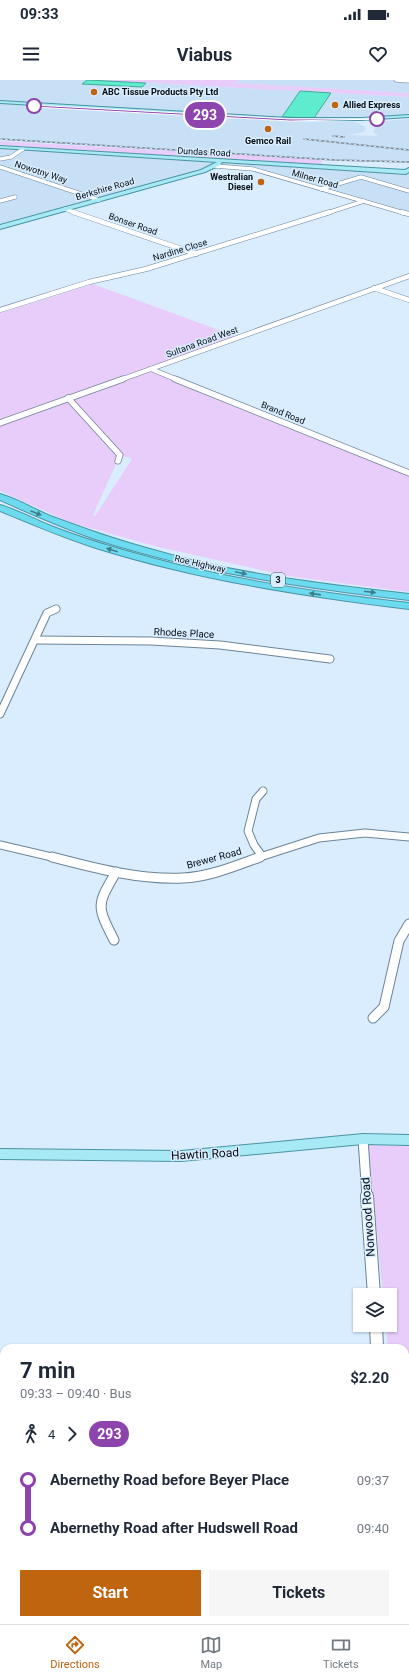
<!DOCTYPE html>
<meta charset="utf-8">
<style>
:root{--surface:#fff;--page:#f6f6f7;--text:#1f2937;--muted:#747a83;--line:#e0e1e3;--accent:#bf640f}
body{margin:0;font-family:Roboto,sans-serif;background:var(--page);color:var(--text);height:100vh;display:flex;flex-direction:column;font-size:15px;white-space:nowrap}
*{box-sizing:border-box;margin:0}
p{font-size:13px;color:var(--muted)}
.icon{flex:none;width:22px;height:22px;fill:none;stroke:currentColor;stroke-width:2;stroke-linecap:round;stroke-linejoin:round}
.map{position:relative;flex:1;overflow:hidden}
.sheet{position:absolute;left:0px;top:1264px;width:409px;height:280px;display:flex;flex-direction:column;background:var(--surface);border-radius:12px 12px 0 0;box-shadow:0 1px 3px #0004}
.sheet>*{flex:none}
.badge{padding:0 8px;border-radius:13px;font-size:14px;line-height:26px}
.tools{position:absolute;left:353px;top:1208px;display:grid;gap:8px}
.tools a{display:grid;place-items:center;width:44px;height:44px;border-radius:0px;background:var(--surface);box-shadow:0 1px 3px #0004;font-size:20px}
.map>.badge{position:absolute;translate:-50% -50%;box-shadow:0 0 0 2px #fff}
.legs{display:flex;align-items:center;gap:6px;height:44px;padding:0 20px;font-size:13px}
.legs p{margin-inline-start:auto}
.overview{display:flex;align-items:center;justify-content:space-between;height:68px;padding:0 20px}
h1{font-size:22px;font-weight:700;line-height:30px}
.button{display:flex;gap:8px;margin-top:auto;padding:8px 20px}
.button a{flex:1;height:46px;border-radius:0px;background:var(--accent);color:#fff;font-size:16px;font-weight:700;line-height:46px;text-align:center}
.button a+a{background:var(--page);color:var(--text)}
ul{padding:0 20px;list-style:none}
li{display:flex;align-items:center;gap:14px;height:48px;font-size:15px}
li i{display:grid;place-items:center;width:6px;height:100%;margin:0 5px;background:currentColor}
li i::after{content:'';width:10px;height:10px;margin:-5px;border:3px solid;border-radius:50%;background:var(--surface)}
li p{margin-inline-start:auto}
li:first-child i{background:linear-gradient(#0000 50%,currentColor 0)}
li:last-child i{background:linear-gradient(currentColor 50%,#0000 0)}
.status{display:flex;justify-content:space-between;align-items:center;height:28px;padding:0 20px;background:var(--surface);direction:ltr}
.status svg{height:11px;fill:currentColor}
header{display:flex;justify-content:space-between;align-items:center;height:52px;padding:0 20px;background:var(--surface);font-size:18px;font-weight:700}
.tab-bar{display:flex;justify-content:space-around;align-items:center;height:56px;border-top:1px solid var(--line);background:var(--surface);font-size:11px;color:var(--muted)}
.tab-bar a{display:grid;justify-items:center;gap:2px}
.tab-bar .active{color:var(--accent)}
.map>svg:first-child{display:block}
.built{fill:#c8e0f5}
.green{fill:#e8ccf9;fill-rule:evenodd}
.water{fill:#5fecce;stroke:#45aa97}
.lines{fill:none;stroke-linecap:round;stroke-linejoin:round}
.minor-far5-casing{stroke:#6c8396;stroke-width:4.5}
.minor-far4-casing{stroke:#6c8396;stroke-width:5.5}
.minor-far3-casing{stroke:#6c8396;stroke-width:7}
.minor-far2-casing{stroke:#6c8396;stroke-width:9}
.minor-far1-casing{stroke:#6c8396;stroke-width:11}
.minor-casing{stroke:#6c8396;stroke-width:14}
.major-casing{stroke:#4994a3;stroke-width:2}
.highway-casing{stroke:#4994a3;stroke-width:2}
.minor-far5{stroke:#fff;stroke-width:3.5}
.minor-far4{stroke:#fff;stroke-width:4.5}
.minor-far3{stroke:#fff;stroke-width:5.5}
.minor-far2{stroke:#fff;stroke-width:7}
.minor-far1{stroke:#fff;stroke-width:9}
.minor{stroke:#fff;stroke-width:12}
.major{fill:#a7e9f5;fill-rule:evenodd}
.highway{fill:#6ddbef;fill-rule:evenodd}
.rail-casing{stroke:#798794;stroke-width:1.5}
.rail{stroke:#d9edff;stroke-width:1;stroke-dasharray:2.5;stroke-linecap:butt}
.oneway{fill:#3f7f8d}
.line-1{fill:#8e44ad;stroke:#fff}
.poi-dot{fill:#bf640f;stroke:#d9edff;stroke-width:1.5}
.stop-1-dot{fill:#fff;stroke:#8e44ad;stroke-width:2}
.labels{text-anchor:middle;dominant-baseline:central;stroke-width:3;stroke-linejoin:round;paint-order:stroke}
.far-poi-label{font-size:9px;font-weight:bold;fill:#070f16;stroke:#d9edff;text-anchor:start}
.far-street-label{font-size:9px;fill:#070f16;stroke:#d9edff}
.shield{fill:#d9edff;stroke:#46525c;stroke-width:1}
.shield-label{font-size:9px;font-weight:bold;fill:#070f16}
.street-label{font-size:10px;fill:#070f16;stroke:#d9edff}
.near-street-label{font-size:12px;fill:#070f16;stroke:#d9edff}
</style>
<div class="status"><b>09:33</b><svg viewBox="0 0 49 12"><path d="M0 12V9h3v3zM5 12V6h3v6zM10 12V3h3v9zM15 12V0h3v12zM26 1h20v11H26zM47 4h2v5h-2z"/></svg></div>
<header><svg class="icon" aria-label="menu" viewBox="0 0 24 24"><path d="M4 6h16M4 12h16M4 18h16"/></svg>Viabus<svg class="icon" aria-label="heart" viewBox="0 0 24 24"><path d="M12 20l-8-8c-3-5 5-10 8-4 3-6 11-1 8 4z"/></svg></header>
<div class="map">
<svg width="409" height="1544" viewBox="0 0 409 1544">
<rect width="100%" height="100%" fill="#d9edff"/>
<!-- built -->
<g class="built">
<path d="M0 0H87L83 4 141 7 146 3 300 11 282 37 290 41 308 42 353 41 362 45 366 48 364 52 348 55 378 56 373 52 375 48 373 42 409 39V83L338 81 0 60Z"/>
<path d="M240 0H409V13L235 3Z"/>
<path d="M331 13 409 17V35L314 38Z"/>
<path d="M0 68 409 93V136L246 89 218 88 0 148Z"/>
</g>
<!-- green -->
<g class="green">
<path d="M93 0H240L236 3 409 13V17Z"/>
<path d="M0 61 322 80V85L380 89 0 65Z"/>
<path d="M93 204 238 257 151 288 409 395V512L288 496 158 467 72 443 0 411V233ZM120 375 132 379 95 436 93 435Z"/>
<path d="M368 1065 409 1066V1437H405V1268H388L386 1245H390V1215H383Z"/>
</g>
<!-- water -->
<g class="water">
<path d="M87 0H88L146 3 142 7 82 4Z"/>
<path d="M300 11 331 13 314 38 282 37Z"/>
</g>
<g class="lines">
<!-- minor-far5 casing -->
<g class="minor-far5-casing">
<g id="minor-far5">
<path d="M396 0 409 1"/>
<path d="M0 79 11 77 23 69"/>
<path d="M215 86 253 89 404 133"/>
<path d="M0 87 99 120"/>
<path d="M321 109 361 97 409 111"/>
<path d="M0 121 15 117"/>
<path d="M65 129 76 133"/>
<path d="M327 133 364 121"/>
</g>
</g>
<!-- minor-far4 casing -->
<g class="minor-far4-casing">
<g id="minor-far4">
<path d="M73 132 196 174"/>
<path d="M401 132 409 134"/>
<path d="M374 208 409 220"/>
<path d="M0 230 89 202 146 189 330 132"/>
<path d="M151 289 178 300"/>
<path d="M120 300 409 196"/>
</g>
</g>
<!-- minor-far3 casing -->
<g class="minor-far3-casing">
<g id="minor-far3">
<path d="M175 299 409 393"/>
<path d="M68 318 120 375 118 381"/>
<path d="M0 343 123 299"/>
</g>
</g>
<!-- minor-far2 casing -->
<g class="minor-far2-casing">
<g id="minor-far2">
<path d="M36 560 151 561 220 565 330 579"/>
<path d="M0 634 47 533 56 529"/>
<path d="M0 765 56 778"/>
<path d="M262 776 254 765 248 751 256 719 263 711"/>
<path d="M257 778 319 758 365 753 409 757"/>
</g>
</g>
<!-- minor-far1 casing -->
<g class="minor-far1-casing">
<g id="minor-far1">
<path d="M52 777C94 788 139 800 183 798 209 797 235 786 260 777"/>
<path d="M114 860C96 825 97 825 116 792"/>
<path d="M373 938 384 927 399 861 409 844"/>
<path d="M363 1059 367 1117"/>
</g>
</g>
<!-- minor casing -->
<g class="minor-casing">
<g id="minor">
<path d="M367 1116 374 1215"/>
<path d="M376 1245 377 1268"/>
<path d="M405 1447H409"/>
<path d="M397 1540V1544"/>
</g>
</g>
<!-- major casing -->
<g class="major-casing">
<g id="major">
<path d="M0 21 290 38H361L409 35V37L361 40H290L0 23Z"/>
<path d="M0 66 405 90 409 88V92L406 94 222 82 220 85 205 92 0 149V145L201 90 217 82 0 68Z"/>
<path d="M363 1054 409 1055V1065L363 1064 181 1081 0 1079V1069L181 1071Z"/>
</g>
</g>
<!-- highway casing -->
<g class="highway-casing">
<g id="highway">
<path d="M0 414C18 419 35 430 53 437 85 449 117 460 150 469 234 494 322 504 409 514V520C303 508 197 492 95 459 63 448 31 434 0 420Z"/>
<path d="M0 425C17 430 34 439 51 446 84 459 118 469 152 478 236 501 323 513 409 523V529C303 516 198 500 96 468 64 458 32 444 0 431Z"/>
</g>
</g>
<!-- minor-far5 -->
<use href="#minor-far5" class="minor-far5"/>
<!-- minor-far4 -->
<use href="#minor-far4" class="minor-far4"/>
<!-- minor-far3 -->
<use href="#minor-far3" class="minor-far3"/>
<!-- minor-far2 -->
<use href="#minor-far2" class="minor-far2"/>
<!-- minor-far1 -->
<use href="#minor-far1" class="minor-far1"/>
<!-- minor -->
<use href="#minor" class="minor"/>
<!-- major -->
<use href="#major" class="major"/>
<!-- highway -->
<use href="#highway" class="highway"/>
<!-- rail casing -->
<g class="rail-casing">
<g id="rail">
<path d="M333 56 344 57"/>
<path d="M0 59 335 80 409 82"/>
<path d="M304 59 409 70"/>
</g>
</g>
<!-- rail -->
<use href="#rail" class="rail"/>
</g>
<!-- one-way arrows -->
<defs><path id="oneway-solid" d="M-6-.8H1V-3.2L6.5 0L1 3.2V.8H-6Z"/></defs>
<g class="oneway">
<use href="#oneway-solid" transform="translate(36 433) rotate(23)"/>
<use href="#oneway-solid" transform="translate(112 470) rotate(-163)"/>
<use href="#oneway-solid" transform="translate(241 493) rotate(12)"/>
<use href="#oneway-solid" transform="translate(370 512) rotate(7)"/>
<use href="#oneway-solid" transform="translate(315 514) rotate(-172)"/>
</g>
<!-- line-1 -->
<path class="line-1" d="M33 25 290 39H378L290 41 34 27Z"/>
<!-- markers -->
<g class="poi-dot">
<circle cx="94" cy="12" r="4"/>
<circle cx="335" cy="25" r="4"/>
<circle cx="268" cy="49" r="4"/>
<circle cx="261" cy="102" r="4"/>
</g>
<g class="stop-1-dot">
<circle cx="34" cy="26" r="7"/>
<circle cx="377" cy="39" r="7"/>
</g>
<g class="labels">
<!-- far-poi labels -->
<g class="far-poi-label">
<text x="102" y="12">ABC Tissue Products Pty Ltd</text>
<text x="343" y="25">Allied Express</text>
<text x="268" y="61" text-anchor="middle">Gemco Rail</text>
<text x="253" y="97" text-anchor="end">Westralian<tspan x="253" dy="10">Diesel</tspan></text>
</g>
<!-- far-street labels -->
<g class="far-street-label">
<text transform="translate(204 72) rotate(3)">Dundas Road</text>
<text transform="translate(41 92) rotate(18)">Nowotny Way</text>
<text transform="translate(315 99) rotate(16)">Milner Road</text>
<text transform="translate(105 109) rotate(-16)">Berkshire Road</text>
<text transform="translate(133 144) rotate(19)">Bonser Road</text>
<text transform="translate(180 170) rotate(-17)">Nardine Close</text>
<text transform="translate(202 262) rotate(-20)">Sultana Road West</text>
<text transform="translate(283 333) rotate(22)">Brand Road</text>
<text transform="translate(200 484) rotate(13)">Roe Highway</text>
</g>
<!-- shield labels -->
<rect class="shield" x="271" y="493" width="14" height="14" rx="3"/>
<g class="shield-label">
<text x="278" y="500">3</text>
</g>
<!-- street labels -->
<g class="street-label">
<text transform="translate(184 553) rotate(3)">Rhodes Place</text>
<text transform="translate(214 778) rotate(-15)">Brewer Road</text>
</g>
<!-- near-street labels -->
<g class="near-street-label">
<text transform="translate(205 1074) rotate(-3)">Hawtin Road</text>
<text transform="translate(368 1137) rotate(-94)">Norwood Road</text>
</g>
</g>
</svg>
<div class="tools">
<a><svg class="icon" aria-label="layers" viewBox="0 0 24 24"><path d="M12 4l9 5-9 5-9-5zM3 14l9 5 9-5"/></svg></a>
</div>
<b class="badge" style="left:205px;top:35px;background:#8e44ad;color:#fff">293</b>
<section class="sheet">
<div class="overview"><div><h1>7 min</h1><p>09:33 – 09:40 · Bus</p></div><b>$2.20</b></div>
<div class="legs"><svg class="icon" aria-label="walk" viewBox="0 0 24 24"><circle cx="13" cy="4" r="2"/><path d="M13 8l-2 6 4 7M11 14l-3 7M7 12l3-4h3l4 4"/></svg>4<svg class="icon" aria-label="forward" viewBox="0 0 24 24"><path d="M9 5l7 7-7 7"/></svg><b class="badge" style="background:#8e44ad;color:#fff">293</b></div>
<ul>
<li><i style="color:#8e44ad"></i><b>Abernethy Road before Beyer Place</b><p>09:37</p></li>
<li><i style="color:#8e44ad"></i><b>Abernethy Road after Hudswell Road</b><p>09:40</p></li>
</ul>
<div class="button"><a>Start</a><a>Tickets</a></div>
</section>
</div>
<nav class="tab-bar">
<a class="active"><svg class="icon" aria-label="directions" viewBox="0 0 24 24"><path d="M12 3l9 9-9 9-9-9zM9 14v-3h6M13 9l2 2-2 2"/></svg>Directions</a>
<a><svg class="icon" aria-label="map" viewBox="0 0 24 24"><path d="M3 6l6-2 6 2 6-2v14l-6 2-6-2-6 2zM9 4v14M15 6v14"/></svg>Map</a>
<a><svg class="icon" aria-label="tickets" viewBox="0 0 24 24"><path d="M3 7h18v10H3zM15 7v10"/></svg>Tickets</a>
</nav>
